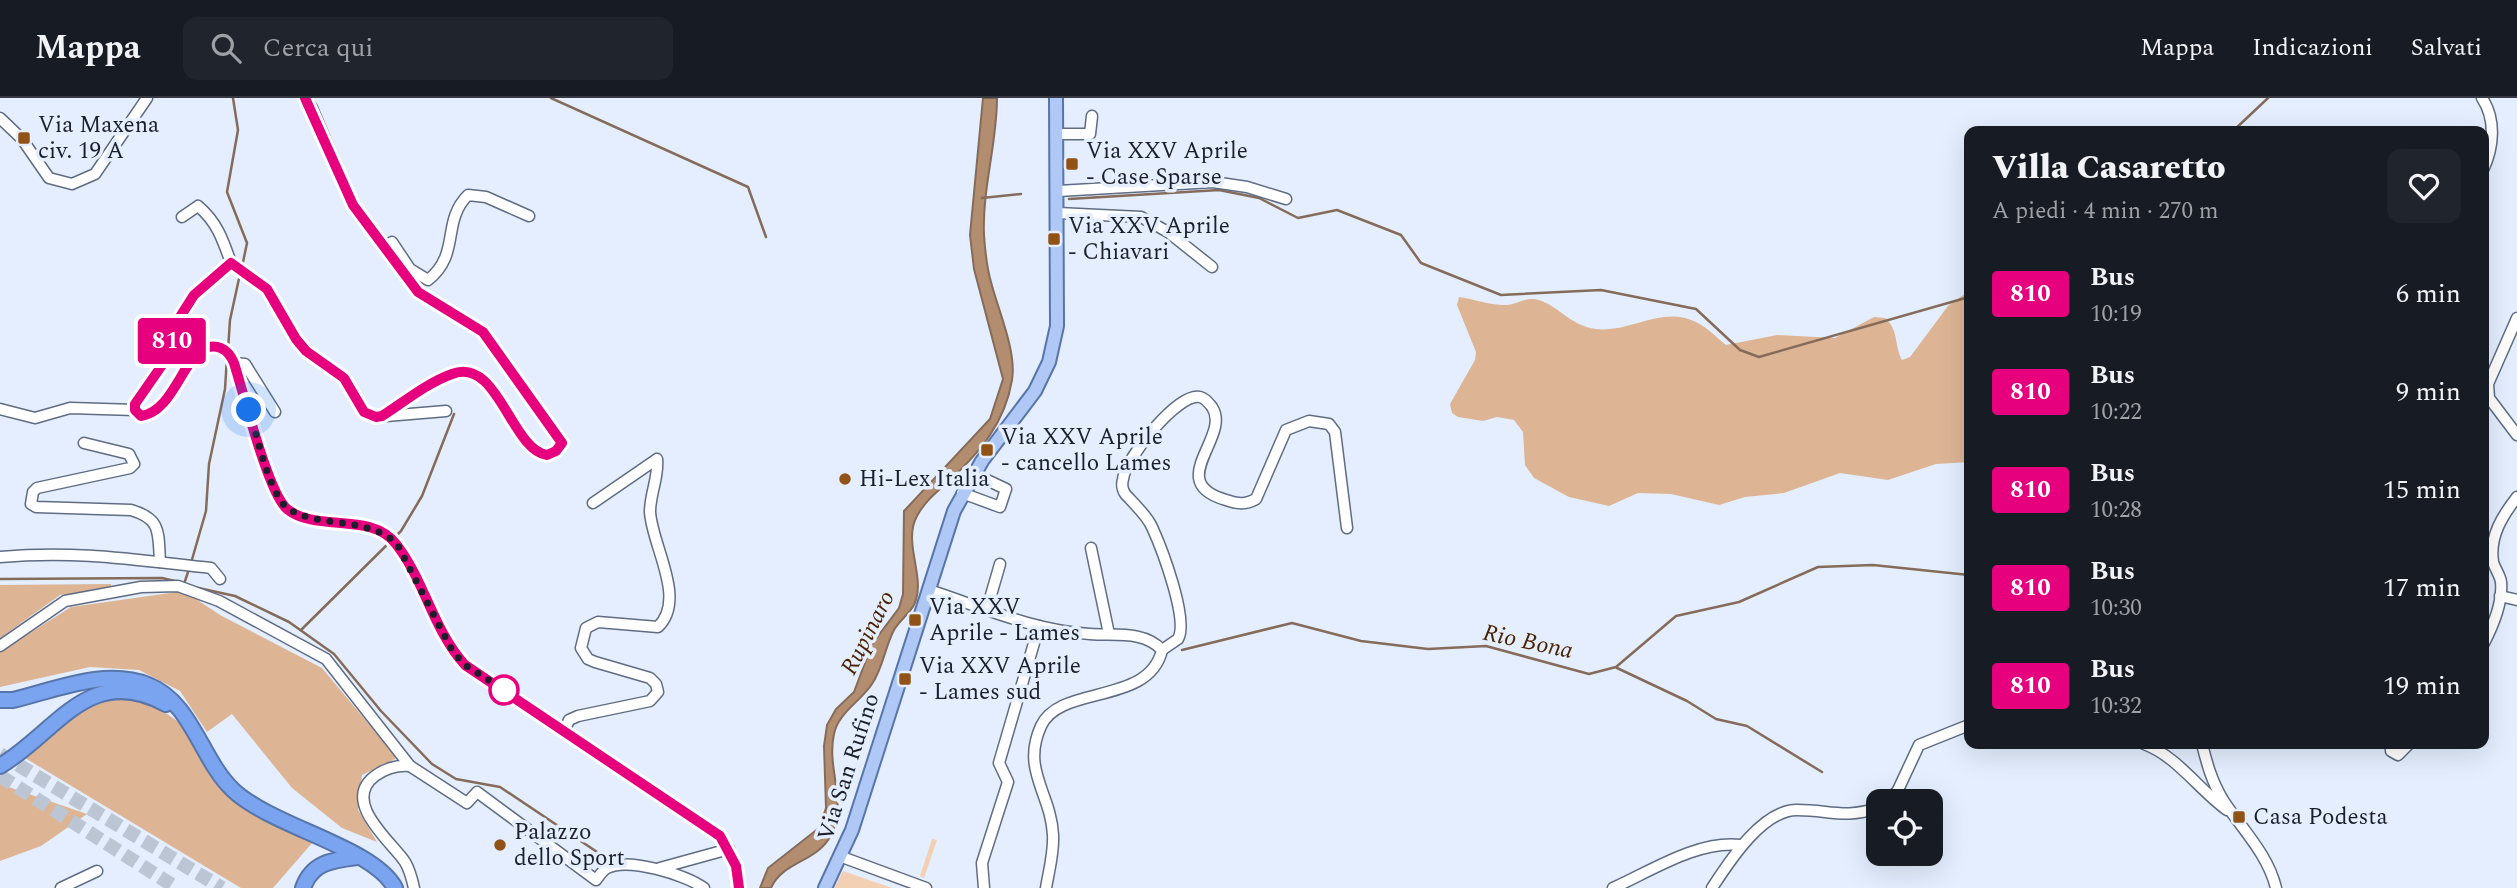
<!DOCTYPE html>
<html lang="it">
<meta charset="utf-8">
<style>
:root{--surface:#171b24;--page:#20242c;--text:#f1f3f6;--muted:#9ea1a6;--line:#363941}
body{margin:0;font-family:Spectral,serif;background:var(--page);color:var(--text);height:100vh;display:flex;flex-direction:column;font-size:26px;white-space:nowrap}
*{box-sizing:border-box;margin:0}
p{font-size:23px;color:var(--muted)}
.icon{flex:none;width:38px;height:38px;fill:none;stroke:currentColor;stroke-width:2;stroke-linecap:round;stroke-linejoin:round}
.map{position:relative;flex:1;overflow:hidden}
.side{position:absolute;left:1964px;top:28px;width:525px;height:623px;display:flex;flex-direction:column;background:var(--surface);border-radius:14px;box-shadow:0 7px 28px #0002}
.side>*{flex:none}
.badge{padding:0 14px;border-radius:5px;font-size:24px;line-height:46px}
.fabs{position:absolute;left:1866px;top:691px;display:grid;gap:14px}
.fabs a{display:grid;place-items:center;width:77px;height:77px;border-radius:14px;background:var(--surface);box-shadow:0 7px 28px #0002;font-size:35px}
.you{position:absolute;width:35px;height:35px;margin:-18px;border:5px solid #fff;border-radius:50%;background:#1a73e8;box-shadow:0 0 0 10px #1a73e833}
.map>.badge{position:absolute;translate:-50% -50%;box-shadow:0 0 0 4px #fff}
.round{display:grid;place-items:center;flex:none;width:74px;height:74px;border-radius:14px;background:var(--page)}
.summary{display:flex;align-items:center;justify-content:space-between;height:119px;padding:0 28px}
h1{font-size:33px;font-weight:800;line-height:52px}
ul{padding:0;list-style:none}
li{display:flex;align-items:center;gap:21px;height:98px;padding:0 28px}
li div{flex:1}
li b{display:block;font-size:26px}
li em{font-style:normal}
li .badge{min-width:77px;font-weight:700;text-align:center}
header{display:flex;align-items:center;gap:42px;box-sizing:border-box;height:98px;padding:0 35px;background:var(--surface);border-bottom:2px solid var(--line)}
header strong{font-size:33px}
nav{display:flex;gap:38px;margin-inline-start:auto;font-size:24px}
.search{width:490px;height:63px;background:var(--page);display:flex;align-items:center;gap:18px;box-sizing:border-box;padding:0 24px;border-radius:14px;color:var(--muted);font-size:26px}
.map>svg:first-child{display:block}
.green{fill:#f3cfb4}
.forest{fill:#ddb595}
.water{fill:#b38d6f;stroke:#856c5a;stroke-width:2}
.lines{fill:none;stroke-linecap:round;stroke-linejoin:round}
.stream{stroke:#856c5a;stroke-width:2.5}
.highway-tunnel{stroke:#bcc5d3;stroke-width:14;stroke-dasharray:14 7;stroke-linecap:butt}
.minor-casing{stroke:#5f6c83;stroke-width:13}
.major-casing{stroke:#5875aa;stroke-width:16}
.highway-casing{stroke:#5875aa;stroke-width:18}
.minor{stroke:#fff;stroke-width:10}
.major{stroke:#afc8f5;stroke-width:12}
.highway{stroke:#7aa4ef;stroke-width:14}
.line-casing{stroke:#fff;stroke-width:16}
.line{stroke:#e6007e;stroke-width:10}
.walk{stroke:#1a1f29;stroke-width:7;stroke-dasharray:0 12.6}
.poi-dot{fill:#905315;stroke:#e4eefe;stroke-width:2.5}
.stop-dot{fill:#fff;stroke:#e6007e;stroke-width:3.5}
.labels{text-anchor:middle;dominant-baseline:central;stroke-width:7;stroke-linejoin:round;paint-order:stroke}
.poi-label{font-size:23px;fill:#1a1f29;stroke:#e4eefe;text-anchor:start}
.street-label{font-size:23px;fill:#1a1f29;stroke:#e4eefe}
.water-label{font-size:24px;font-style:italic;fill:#4a2400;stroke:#e4eefe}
</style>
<header>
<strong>Mappa</strong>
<div class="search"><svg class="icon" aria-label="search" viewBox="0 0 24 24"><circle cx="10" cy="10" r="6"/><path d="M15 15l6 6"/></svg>Cerca qui</div>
<nav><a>Mappa</a><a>Indicazioni</a><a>Salvati</a></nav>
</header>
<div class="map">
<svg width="2517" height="790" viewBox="0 0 2517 790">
<rect width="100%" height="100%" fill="#e4eefe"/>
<!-- green -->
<g class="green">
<path d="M932 741 937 742 924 780 920 778Z"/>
<path d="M843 773 892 790H834Z"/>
</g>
<!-- forest -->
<g class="forest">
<path d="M1969 193V364L1936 366 1888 382 1840 375 1784 395 1745 399 1719 407 1671 396 1638 395 1609 408 1569 399 1534 380 1525 367 1523 334 1514 322 1497 319 1483 323 1458 319 1452 315 1450 306 1475 262 1476 254 1457 207 1459 199C1474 201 1492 208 1507 207 1516 206 1525 200 1534 201 1556 204 1569 228 1596 231 1631 235 1662 207 1696 224 1707 229 1717 240 1726 247L1777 237 1835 240 1874 219 1885 220C1899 232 1894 247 1902 262L1910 259 1948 208Z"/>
<path d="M111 486V491L60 497 0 540V487Z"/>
<path d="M184 493 220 517 322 570 397 660 362 677 358 712 377 744 342 730 292 690 232 616 207 634 180 593 139 572 90 569 0 589V554L71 509Z"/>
<path d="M116 598 145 600 184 628 219 685 271 725 313 744 273 790H241L25 660 81 614Z"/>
<path d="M0 686 87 716 41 748 0 763Z"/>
</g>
<!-- water -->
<path class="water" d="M983 0H997C997 46 982 91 984 137 985 152 987 170 991 184 998 212 1017 254 1012 282 1005 325 980 354 949 383 937 394 925 403 917 418 902 445 927 480 914 507 909 516 899 523 894 532 885 549 883 570 872 586 861 603 838 615 834 636 826 671 849 706 830 739 816 764 782 764 771 790H760L768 770 819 730 826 710 824 648 827 627 836 611 854 594 872 546 899 510 903 496 904 413 990 321 1003 281 974 171 970 137Z"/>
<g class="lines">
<!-- stream -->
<g class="stream">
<path d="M233 0 238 32 227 94 247 145 242 169"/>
<path d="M551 0 748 89 766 139"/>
<path d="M2233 33 2268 0"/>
<path d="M982 100 1021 96"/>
<path d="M1069 101 1219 92 1259 100 1298 120 1337 112 1401 137 1421 165 1501 197 1601 192 1696 211 1740 252 1759 259 1969 199"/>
<path d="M228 252 230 222 240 176"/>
<path d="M191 465 206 413 209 366 225 291 227 259"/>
<path d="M0 481 162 480 175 483"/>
<path d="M184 486 189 471"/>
<path d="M194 489 235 498 289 524 334 556 381 613 432 666 456 681 500 689 606 760"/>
<path d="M301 532 401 433 422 398 454 316"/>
<path d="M1182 552 1292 525 1361 543 1428 551 1486 548 1589 576 1616 569 1676 518 1739 504 1818 469 1873 467 1969 477"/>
<path d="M1617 570 1687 603 1716 621 1747 628 1822 674"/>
</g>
<!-- highway-tunnel -->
<g class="highway-tunnel">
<path d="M0 656 222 790"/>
<path d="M0 678 177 790"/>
</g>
<!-- minor casing -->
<g class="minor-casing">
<g id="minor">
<path d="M305 0 312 10 353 107 418 193 483 234 562 345 557 353 547 357C511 352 498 258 452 276 427 285 404 304 382 318L375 319 364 314 343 280 306 253 296 241 267 191 231 165 194 197 178 222 167 260 135 306V312L141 318C170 314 181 267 202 251 216 245 228 250 234 265 243 293 268 395 287 410 317 436 370 412 396 446 425 483 432 532 465 567L720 738 736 768 739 790"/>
<path d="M2482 0C2496 21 2494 49 2483 72"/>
<path d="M0 20 22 41 49 80 72 86 95 76 147 0"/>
<path d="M1057 36H1090L1092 18"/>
<path d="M1058 93 1213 84 1247 89 1286 101"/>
<path d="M1058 115 1141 119 1168 134 1212 169"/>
<path d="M182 119 198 108C217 124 223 142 231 165"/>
<path d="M384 149 392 144 410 171 428 182C461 156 441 124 468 97L486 99 529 118"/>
<path d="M2517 220 2488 286 2489 300 2517 337"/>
<path d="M234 265 245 266 275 314"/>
<path d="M0 311 35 320 70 310 135 312"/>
<path d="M386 318 446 313"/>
<path d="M84 345 129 356 134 366 130 370 37 390 33 394 31 406 36 409 131 412C162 421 158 435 160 464"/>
<path d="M962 395 1000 409 1006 391 974 376"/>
<path d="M1091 450 1109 536"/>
<path d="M0 459C77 452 136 462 211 470L220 481"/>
<path d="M929 492C981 509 1035 533 1090 536 1114 538 1144 532 1162 552 1149 608 1060 586 1041 628 1021 672 1051 695 1053 737 1054 755 1049 772 1046 790"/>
<path d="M2500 498 2517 502"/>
<path d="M987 511 1000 466"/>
<path d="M2483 547C2492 530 2503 504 2501 484 2500 477 2495 471 2493 464 2489 438 2503 417 2517 399"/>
<path d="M0 548 65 503 141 489 178 488 219 503 326 561 410 668 467 705 477 694 596 782C599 778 603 772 607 770 628 759 686 777 704 790"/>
<path d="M1162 552 1178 541C1189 522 1162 451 1152 429 1147 418 1137 409 1129 400 1123 395 1121 388 1123 381 1125 361 1178 294 1200 299 1204 300 1209 305 1212 309 1232 339 1163 384 1226 402 1238 406 1245 407 1256 401L1286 332 1309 323 1329 326 1335 334 1347 430"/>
<path d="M565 632 569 622 578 618 650 603 658 594 656 586 650 580 595 564 588 561 581 550 586 530 598 524 658 529C687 501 652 448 650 414 650 395 659 379 657 361L593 405"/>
<path d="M2144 646C2177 658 2199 692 2227 712"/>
<path d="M2202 646C2207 666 2212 684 2223 702 2241 730 2268 756 2276 790"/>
<path d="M2391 646V653L2398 657 2409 646"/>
<path d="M410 668C396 667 386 670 375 678 340 704 393 745 405 764 410 772 412 781 414 790"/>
<path d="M1889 704 1898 692 1919 647 1969 627"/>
<path d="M842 759 926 790"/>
<path d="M660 770 729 751"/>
<path d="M61 790 97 773"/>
<path d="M984 790 982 765 1008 684 999 665 1039 528"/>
<path d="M1613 790C1651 773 1698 742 1740 747"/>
<path d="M1712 790C1729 764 1762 712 1797 712 1830 712 1844 721 1878 710"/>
</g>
</g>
<!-- major casing -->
<g class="major-casing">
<path id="major" d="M825 790 852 732 954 413 982 363 1035 293 1049 264 1057 228 1056 0"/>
</g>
<!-- highway casing -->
<g class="highway-casing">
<g id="highway">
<path d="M0 602H13C55 592 105 570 148 587 192 604 201 662 233 692 272 729 374 749 395 790"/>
<path d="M0 668C57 634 89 564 166 606"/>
<path d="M303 790C312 764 333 762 357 759"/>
</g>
</g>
<!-- minor -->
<use href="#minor" class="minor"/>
<!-- major -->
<use href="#major" class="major"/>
<!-- highway -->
<use href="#highway" class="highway"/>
</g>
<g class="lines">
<!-- line casing -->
<g class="line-casing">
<path id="line" d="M305 0 353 107 418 194 483 234 562 345 556 353 547 357C511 352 498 258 452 276 427 285 404 304 382 318L376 319 364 314 344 280 306 253 296 241 267 191 231 165 194 197 178 222 167 260 135 306V312L141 318C171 314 181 267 202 251 216 245 228 250 234 265 243 293 268 395 287 411 317 435 371 413 396 446 425 483 433 532 465 567L720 738 736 768 739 790"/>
</g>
<!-- line -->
<use href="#line" class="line"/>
<!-- walk -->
<path class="walk" d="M249 312C258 340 264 374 279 400 298 434 365 414 397 446L453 554 465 567 504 592"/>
</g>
<!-- markers -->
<g class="poi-dot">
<rect x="17" y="33" width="14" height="14" rx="3.5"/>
<rect x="1065" y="59" width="14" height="14" rx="3.5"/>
<rect x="1047" y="134" width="14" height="14" rx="3.5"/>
<rect x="980" y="345" width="14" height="14" rx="3.5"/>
<circle cx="845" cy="381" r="7"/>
<rect x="908" y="515" width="14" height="14" rx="3.5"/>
<rect x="898" y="574" width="14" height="14" rx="3.5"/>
<rect x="2232" y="712" width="14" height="14" rx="3.5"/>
<circle cx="500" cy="747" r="7"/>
</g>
<circle class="stop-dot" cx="504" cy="592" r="14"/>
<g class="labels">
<!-- poi labels -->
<g class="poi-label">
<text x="38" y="27">Via Maxena<tspan x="38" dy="26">civ. 19 A</tspan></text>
<text x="1086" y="53">Via XXV Aprile<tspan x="1086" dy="26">- Case Sparse</tspan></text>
<text x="1068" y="128">Via XXV Aprile<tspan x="1068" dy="26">- Chiavari</tspan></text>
<text x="1001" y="339">Via XXV Aprile<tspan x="1001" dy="26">- cancello Lames</tspan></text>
<text x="859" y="381">Hi-Lex Italia</text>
<text x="929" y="509">Via XXV<tspan x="929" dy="26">Aprile - Lames</tspan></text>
<text x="919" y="568">Via XXV Aprile<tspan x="919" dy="26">- Lames sud</tspan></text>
<text x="2253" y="719">Casa Podesta</text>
<text x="514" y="734">Palazzo<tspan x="514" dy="26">dello Sport</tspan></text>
</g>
<!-- street labels -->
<g class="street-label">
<text transform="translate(849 669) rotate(-72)">Via San Rufino</text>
</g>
<!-- water labels -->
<g class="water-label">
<text transform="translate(868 535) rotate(-63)">Rupinaro</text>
<text transform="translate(1528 544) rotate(12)">Rio Bona</text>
</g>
</g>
</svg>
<div class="fabs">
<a><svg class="icon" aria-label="locate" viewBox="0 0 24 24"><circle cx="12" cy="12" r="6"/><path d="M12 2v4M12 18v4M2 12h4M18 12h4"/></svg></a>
</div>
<div class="you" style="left:249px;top:312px"></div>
<b class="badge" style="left:172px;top:243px;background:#e6007e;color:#fff">810</b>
<section class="side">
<div class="summary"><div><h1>Villa Casaretto</h1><p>A piedi · 4 min · 270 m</p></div><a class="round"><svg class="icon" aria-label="heart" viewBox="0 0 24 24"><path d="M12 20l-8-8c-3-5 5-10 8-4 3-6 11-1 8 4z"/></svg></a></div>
<ul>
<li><span class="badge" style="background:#e6007e;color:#fff">810</span><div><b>Bus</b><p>10:19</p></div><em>6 min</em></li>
<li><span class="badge" style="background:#e6007e;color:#fff">810</span><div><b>Bus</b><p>10:22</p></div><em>9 min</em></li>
<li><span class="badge" style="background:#e6007e;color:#fff">810</span><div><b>Bus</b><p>10:28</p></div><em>15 min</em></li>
<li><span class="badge" style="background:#e6007e;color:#fff">810</span><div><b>Bus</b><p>10:30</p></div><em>17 min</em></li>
<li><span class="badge" style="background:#e6007e;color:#fff">810</span><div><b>Bus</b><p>10:32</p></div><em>19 min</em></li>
</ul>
</section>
</div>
